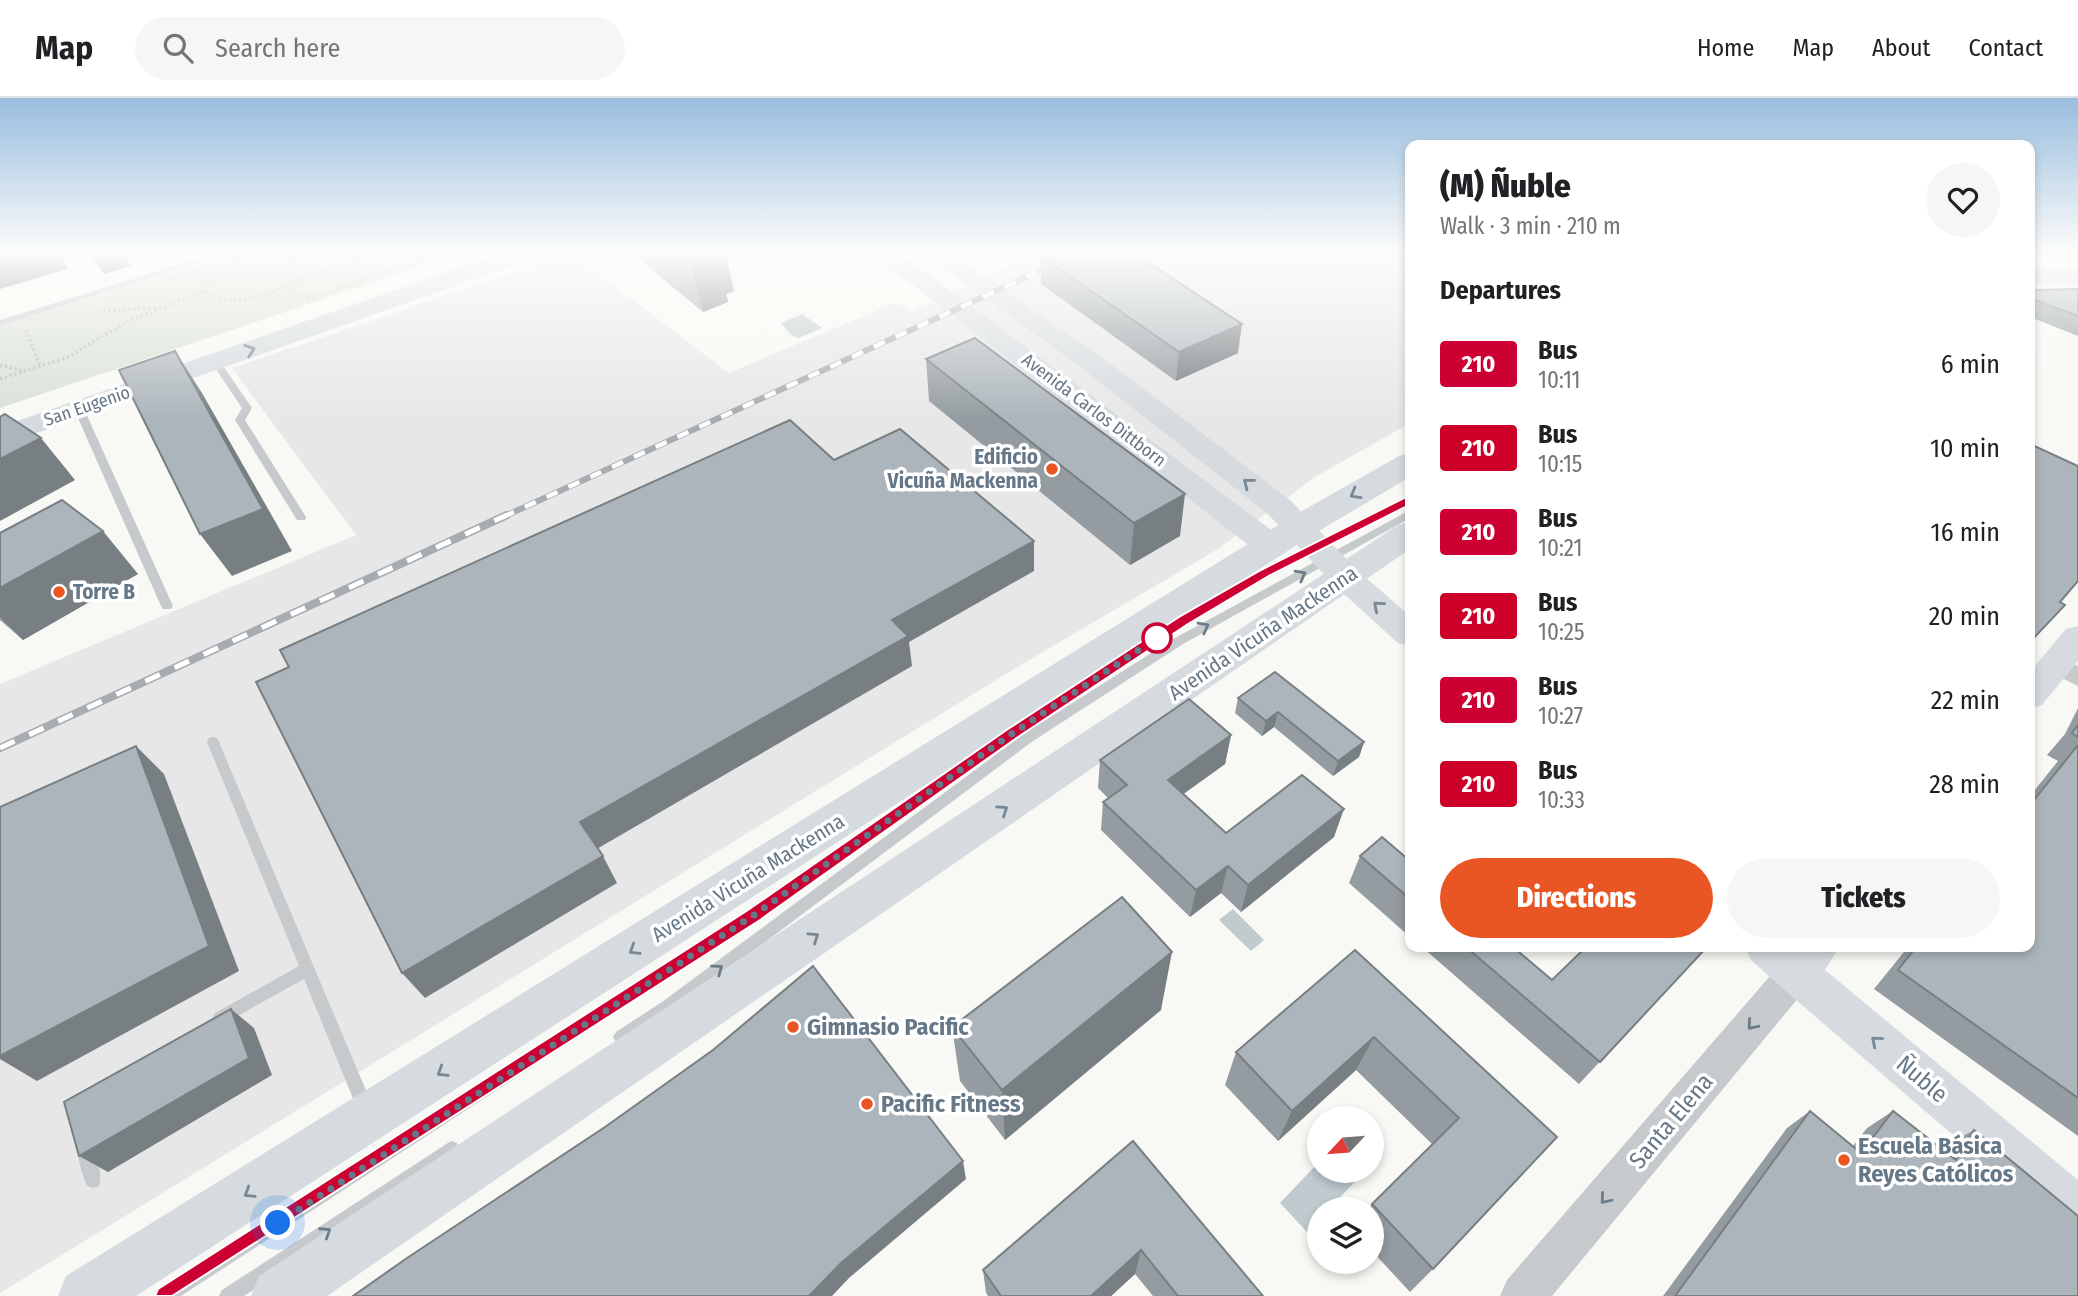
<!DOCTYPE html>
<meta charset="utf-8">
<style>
:root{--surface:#fff;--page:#f6f6f6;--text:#202124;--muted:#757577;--line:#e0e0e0;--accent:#ea5524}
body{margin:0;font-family:"Fira Sans Condensed",sans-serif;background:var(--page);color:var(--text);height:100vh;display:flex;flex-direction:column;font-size:26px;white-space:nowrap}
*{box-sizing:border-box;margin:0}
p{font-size:23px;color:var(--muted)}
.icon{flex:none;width:38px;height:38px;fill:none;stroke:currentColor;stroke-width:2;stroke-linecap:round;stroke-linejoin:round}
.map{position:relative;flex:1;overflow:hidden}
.sheet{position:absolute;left:1405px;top:42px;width:630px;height:812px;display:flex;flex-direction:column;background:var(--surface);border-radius:14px;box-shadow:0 4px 10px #0003}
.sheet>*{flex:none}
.badge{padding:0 14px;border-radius:5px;font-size:24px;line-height:46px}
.needle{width:46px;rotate:244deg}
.tools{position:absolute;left:1307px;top:1008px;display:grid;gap:14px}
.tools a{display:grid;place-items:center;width:77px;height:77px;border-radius:50%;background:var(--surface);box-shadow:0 4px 10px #0003;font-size:35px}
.you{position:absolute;width:35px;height:35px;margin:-18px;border:5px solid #fff;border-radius:50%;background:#1a73e8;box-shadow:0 0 0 10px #1a73e833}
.map>.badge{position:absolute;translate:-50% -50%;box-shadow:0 0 0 4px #fff}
h2{padding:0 35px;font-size:26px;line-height:63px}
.round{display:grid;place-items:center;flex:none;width:74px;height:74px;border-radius:37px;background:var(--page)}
.summary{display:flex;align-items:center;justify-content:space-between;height:119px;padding:0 35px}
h1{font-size:33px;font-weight:800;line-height:52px}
.cta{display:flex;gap:14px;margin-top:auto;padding:14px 35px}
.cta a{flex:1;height:80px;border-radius:42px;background:var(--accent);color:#fff;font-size:28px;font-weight:800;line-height:80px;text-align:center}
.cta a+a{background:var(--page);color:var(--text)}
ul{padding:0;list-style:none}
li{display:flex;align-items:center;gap:21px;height:84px;padding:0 35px}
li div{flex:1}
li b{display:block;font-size:26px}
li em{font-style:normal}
li .badge{min-width:77px;font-weight:700;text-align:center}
header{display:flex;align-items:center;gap:42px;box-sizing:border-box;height:98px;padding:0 35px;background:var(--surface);border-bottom:2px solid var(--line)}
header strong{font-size:33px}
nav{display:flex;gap:38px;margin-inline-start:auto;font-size:24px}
.search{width:490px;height:63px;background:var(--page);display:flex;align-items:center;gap:18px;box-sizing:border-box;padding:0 24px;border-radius:38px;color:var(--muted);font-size:26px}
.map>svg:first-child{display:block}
.built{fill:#e6e7e6}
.green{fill:#d9e0d6}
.water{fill:#c0cacf}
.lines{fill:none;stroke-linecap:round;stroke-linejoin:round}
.path{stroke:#bfc2c4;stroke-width:3.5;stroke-dasharray:2.5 2.5;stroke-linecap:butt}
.service{fill:#c6cacd;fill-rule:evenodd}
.minor{fill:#c6cacd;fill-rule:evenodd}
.tertiary{fill:#c6cacd;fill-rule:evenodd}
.secondary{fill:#d6dbdf;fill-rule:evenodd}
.primary{fill:#d6dbdf;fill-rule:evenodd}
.rail-far1-casing{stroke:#a6acb2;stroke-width:6}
.rail-casing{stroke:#a6acb2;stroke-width:8}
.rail-far1{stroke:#fff;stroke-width:4.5;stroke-dasharray:12;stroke-linecap:butt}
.rail{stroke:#fff;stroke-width:5;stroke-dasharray:16;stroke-linecap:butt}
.wall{fill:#949ca1}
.shaded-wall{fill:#787f83}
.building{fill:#acb5bb;stroke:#787f83;stroke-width:2}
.oneway{stroke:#778794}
.oneway2{stroke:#6b7c8a}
.line{fill:#c03;stroke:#fff;stroke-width:2}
.walk{stroke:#667887;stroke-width:7;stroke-dasharray:0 12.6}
.poi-dot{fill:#ea5524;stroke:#fff;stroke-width:2.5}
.stop-dot{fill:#fff;stroke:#c03;stroke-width:3.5}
.labels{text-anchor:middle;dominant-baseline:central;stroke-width:7;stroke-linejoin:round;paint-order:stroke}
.far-street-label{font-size:18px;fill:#667887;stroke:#fff}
.poi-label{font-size:21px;font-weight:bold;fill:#667887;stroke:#fff;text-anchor:end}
.street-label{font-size:21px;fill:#667887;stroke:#fff}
.near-poi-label{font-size:24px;font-weight:bold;fill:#667887;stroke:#fff;text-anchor:start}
.near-street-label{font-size:24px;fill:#667887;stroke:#fff}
</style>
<header>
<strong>Map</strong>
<div class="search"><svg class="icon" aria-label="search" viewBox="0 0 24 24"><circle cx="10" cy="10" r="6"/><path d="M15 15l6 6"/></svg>Search here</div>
<nav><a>Home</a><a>Map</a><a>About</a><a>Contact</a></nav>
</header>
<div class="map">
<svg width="2078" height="1198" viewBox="0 0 2078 1198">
<rect width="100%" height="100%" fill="#f8f8f5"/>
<!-- built -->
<path class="built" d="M1039 153H1410V325L1315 379 1218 451 1014 571 0 1195V586L356 437 232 270 571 155 729 275 897 204 912 214Z"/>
<!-- green -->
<path class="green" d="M243 153H466L0 310V228Z"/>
<!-- water -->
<g class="water">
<path d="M802 216 822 230 799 240 791 237 781 225Z"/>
<path d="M1233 811 1264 842 1251 853 1219 822Z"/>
<path d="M1319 1064 1320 1073H1365L1329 1111H1320L1319 1121 1307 1134 1280 1105Z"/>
</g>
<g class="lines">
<!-- path -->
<g class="path">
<path d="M268 158 280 159 295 166 294 179C268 201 235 211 204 193 214 166 242 161 268 158Z"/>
<path d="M288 186 386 153"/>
<path d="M284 190 314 201"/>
<path d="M313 199 450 153"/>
<path d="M103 213 157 209"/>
<path d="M26 232 40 268"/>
<path d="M0 267 24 273"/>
<path d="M0 281 68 259 126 224 204 193"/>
</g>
<!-- service -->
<g class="service">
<path d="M222 153H236L0 228V222Z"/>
<path d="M216 261 219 262 252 310 245 322 306 419 305 422H297L235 322 242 310 211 264Z"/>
<path d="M79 308 84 311 173 508 171 511H163L161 508 74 311Z"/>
<path d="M1410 398V405L1320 451 1208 513 1017 638 759 821 181 1198H156L159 1192 749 813 1009 632 1200 507 1312 445Z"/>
<path d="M1410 412V420L1183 546 1033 643 672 914 626 944 621 946 616 944 613 939 616 934 662 904 1025 635 1175 540Z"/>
<path d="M213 639 217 640 219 644 373 1009 371 1015 365 1017 359 1015 304 881 225 925 220 927 215 925 212 920 215 915 299 868 207 644 209 640Z"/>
<path d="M85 1041 91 1043C96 1055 103 1076 99 1088L93 1090 87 1088C82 1076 75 1055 79 1043Z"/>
<path d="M451 1043 457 1045 459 1051 457 1057 244 1198H219L222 1192Z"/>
</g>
<!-- minor -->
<path class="minor" d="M2056 558 2078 568V588L2048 573 2044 567 2048 561Z"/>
<!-- tertiary -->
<path class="tertiary" d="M1796 858 1809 863 1815 875 1809 887 1552 1198H1500L1507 1182 1783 863Z"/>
<!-- secondary -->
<g class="secondary">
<path d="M508 153H544L540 158 0 348V329Z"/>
<path d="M869 153H897L1282 440 1287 448 1282 456 1271 459 1260 456Z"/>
<path d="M919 153H947L1096 255 1290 402 1356 471 1410 518V548L1398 545 1334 487 1268 416 1078 267Z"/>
<path d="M2030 171 2078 172V186L2030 185Z"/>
<path d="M2078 528V563L2042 607 2030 611V574L2066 531Z"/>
<path d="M1745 849H1839L1825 872 2078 1082V1137L2061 1130 1781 889 1751 862Z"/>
</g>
<!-- primary -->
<g class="primary">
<path d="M1410 355V379L1312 437 136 1198H58L66 1178 1288 421 1399 358Z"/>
<path d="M1410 424V451L327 1198H251L259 1178 1398 427Z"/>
</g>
<!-- rail-far1 casing -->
<g class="rail-far1-casing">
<path id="rail-far1" d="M503 419 1083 153"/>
</g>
<!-- rail casing -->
<g class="rail-casing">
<path id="rail" d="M0 650 507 417"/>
</g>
<!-- rail-far1 -->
<use href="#rail-far1" class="rail-far1"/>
<!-- rail -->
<use href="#rail" class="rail"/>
</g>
<!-- wall -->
<g class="wall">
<path d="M629 153H725L734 193 726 196 728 204 703 214Z"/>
<path d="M1041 158 1238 255 1176 283 1041 186Z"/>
<path d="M2078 191V238L2030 219V192Z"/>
<path d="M926 261 1180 438 1130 467 929 303Z"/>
<path d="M0 435 138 476 23 542 0 522Z"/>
<path d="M1238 600 1364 644 1359 659 1333 678 1274 629 1262 638 1235 615Z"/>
<path d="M2078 610V1038L1874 891 1908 849H2030V698L2058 663 2047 657 2065 636Z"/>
<path d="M1231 637 1225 666 1183 696 1226 735 1334 739 1241 814 1221 795 1190 819 1101 732 1103 704 1108 700 1098 690 1100 662Z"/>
<path d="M1360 758 1410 763V839L1349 785Z"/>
<path d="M1422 849H1513L1552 882 1707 849 1579 986Z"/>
<path d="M1355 852 1557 1039 1433 1171 1410 1194 1372 1153V1111H1368L1372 1106 1432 1046 1356 972 1278 1043 1225 987 1236 954Z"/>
<path d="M1161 912 1005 1042 960 983 952 929Z"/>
<path d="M1810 1013 1853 1048 1867 1030 1893 1013 1943 1052 1945 1048 1974 1032 2078 1198H1663L1787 1030Z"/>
<path d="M1133 1043 1263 1198H1153L1135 1176 1111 1198H988L986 1195 983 1172Z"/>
</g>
<!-- shaded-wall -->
<g class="shaded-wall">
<path d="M37 153H60L68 171 0 191V164Z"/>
<path d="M91 153H123L131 168 104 176 88 154Z"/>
<path d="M688 153H725L734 193 726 196 728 204 703 214Z"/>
<path d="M1242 226 1238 255 1176 283 1179 254Z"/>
<path d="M175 253 202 295 292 453 232 478 200 436Z"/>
<path d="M41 340 75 382 0 423V361Z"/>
<path d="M1185 396 1180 438 1130 467 1134 425Z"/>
<path d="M103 433 138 476 23 542 0 519V490Z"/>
<path d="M1034 443V473L909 544 912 568 595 752 580 724 892 522Z"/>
<path d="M1278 614 1274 629 1262 638 1266 623Z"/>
<path d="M1231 637 1225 666 1164 710 1168 682Z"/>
<path d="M1364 644 1359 659 1333 678 1338 663Z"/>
<path d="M136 648 164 676 239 873 37 983 0 961V958Z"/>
<path d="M1344 711 1334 739 1241 814 1248 787Z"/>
<path d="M603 758 617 785 425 900 402 875Z"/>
<path d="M1228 768 1221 795 1190 819 1196 792Z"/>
<path d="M1172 854 1161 912 1005 1042 1002 992Z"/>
<path d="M231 911 254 930 272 977 108 1074 79 1058Z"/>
<path d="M1374 939 1356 972 1278 1043 1292 1013Z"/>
<path d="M963 1063 966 1081 849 1180 832 1198H809L841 1165Z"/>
<path d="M1141 1152 1135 1176 1111 1198H1091Z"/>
</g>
<!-- building -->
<g class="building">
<path d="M0 153H37L0 164Z"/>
<path d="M1052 153H1131L1242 226 1179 254 1041 158Z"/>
<path d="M2078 191V218L2030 200V192Z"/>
<path d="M975 240 1185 396 1134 425 926 261Z"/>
<path d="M175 253 263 411 200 436 119 272Z"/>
<path d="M5 316 41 340 0 361V319Z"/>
<path d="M790 322 834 362 900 331 1034 443 892 522 908 538 580 724 603 758 402 875 256 584 289 569 280 552Z"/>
<path d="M2030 346 2078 368V483L2060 504 2065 507 2030 544Z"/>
<path d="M62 402 103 433 0 490V435Z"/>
<path d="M1275 574 1364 644 1338 663 1278 614 1266 623 1238 600Z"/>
<path d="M1189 601 1231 637 1168 682 1226 735 1302 677 1344 711 1248 787 1228 768 1196 792 1103 704 1127 687 1100 662Z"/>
<path d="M2078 627V639L2072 635Z"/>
<path d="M2078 647V1000L1898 872 1916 849H2030V707Z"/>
<path d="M136 648 209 848 0 958V709Z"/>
<path d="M1382 739 1410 763V801L1360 758Z"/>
<path d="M1122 799 1172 854 1002 992 952 929Z"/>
<path d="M1466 849H1513L1552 882 1586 849H1707L1600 964Z"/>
<path d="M1355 852 1557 1039 1433 1171 1372 1106 1459 1020 1374 939 1292 1013 1236 954Z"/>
<path d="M813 868 963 1063 841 1165 809 1198H353L407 1160 605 1029 713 952Z"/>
<path d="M231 911 249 960 79 1058 64 1004Z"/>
<path d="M1810 1013 1861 1055 1893 1013 1956 1062 1974 1032 2078 1118V1198H1675Z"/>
<path d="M1133 1043 1263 1198H1178L1141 1152 1091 1198H1001L983 1172Z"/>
</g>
<!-- one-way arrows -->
<defs><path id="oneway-chevron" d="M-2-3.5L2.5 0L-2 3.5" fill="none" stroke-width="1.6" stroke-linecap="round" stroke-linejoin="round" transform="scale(1.75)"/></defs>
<g class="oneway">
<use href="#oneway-chevron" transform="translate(250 252) rotate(-19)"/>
<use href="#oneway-chevron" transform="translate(1248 385) rotate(-142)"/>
<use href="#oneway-chevron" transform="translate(1355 396) rotate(150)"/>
<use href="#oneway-chevron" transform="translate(1378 508) rotate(-139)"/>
<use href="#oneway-chevron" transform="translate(1003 712) rotate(-34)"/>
<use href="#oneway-chevron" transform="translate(814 839) rotate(-34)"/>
<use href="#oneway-chevron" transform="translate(634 852) rotate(148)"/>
<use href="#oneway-chevron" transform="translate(1876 943) rotate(-140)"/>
<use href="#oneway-chevron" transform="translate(442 974) rotate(148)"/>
<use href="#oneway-chevron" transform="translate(249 1095) rotate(148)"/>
</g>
<g class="oneway2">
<use href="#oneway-chevron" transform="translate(1301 477) rotate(-28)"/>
<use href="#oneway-chevron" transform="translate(1204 529) rotate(-28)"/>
<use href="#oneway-chevron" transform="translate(718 871) rotate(-36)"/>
<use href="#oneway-chevron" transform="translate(1752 927) rotate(130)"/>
<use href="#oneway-chevron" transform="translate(1605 1101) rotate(130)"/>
<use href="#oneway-chevron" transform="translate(326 1134) rotate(-33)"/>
</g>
<!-- sky -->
<linearGradient id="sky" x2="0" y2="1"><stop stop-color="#98bdde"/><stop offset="0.48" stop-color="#fcfcfa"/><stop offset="1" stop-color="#fcfcfa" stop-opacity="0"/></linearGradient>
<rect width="2078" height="321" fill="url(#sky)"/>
<!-- line -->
<path class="line" d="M1410 397 1416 401 1415 404 1269 478 1188 526 1018 639 760 822 172 1198H155L158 1191 748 812 1008 631 1179 519 1261 472Z"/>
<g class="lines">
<!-- walk -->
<path class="walk" d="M278 1125 754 817 1013 635 1163 536 1157 540"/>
</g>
<!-- markers -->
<g class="poi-dot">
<circle cx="1052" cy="371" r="7"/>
<circle cx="59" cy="494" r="7"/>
<circle cx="793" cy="929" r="7"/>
<circle cx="867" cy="1006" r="7"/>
<circle cx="1844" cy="1062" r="7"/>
</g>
<circle class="stop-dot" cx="1157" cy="540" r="14"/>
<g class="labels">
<!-- far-street labels -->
<g class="far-street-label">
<text transform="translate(87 308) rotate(-19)">San Eugenio</text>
<text transform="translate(1094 312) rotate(37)">Avenida Carlos Dittborn</text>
</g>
<!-- poi labels -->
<g class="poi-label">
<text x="1038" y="359">Edificio<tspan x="1038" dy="24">Vicuña Mackenna</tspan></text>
<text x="73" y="494" text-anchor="start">Torre B</text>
</g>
<!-- street labels -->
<g class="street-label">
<text transform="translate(1263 535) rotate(-34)">Avenida Vicuña Mackenna</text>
<text transform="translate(748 780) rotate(-32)">Avenida Vicuña Mackenna</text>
</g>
<!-- near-poi labels -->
<g class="near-poi-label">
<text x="807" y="929">Gimnasio Pacific</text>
<text x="881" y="1006">Pacific Fitness</text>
<text x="1858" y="1048">Escuela Básica<tspan x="1858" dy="28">Reyes Católicos</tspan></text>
</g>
<!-- near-street labels -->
<g class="near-street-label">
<text transform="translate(1922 981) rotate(40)">Ñuble</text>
<text transform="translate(1671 1023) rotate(-50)">Santa Elena</text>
</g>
</g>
</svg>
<div class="tools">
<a><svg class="needle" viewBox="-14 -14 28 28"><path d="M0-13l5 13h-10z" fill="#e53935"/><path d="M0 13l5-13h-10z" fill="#757577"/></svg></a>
<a><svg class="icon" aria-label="layers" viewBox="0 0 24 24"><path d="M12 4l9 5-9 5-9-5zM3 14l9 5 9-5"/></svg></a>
</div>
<div class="you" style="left:278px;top:1125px"></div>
<section class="sheet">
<div class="summary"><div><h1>(M) Ñuble</h1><p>Walk · 3 min · 210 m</p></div><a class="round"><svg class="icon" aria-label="heart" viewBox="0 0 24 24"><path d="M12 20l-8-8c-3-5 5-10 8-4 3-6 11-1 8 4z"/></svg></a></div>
<h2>Departures</h2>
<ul>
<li><span class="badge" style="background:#c03;color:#fff">210</span><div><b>Bus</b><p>10:11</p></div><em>6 min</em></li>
<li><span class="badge" style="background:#cc0028;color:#fff">210</span><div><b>Bus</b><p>10:15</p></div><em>10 min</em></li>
<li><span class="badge" style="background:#c03;color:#fff">210</span><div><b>Bus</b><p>10:21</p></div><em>16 min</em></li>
<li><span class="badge" style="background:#cc0028;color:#fff">210</span><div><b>Bus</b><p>10:25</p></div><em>20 min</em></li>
<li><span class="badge" style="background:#c03;color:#fff">210</span><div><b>Bus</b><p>10:27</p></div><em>22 min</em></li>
<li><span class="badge" style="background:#cc0028;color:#fff">210</span><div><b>Bus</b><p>10:33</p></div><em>28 min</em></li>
</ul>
<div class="cta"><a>Directions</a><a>Tickets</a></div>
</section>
</div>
